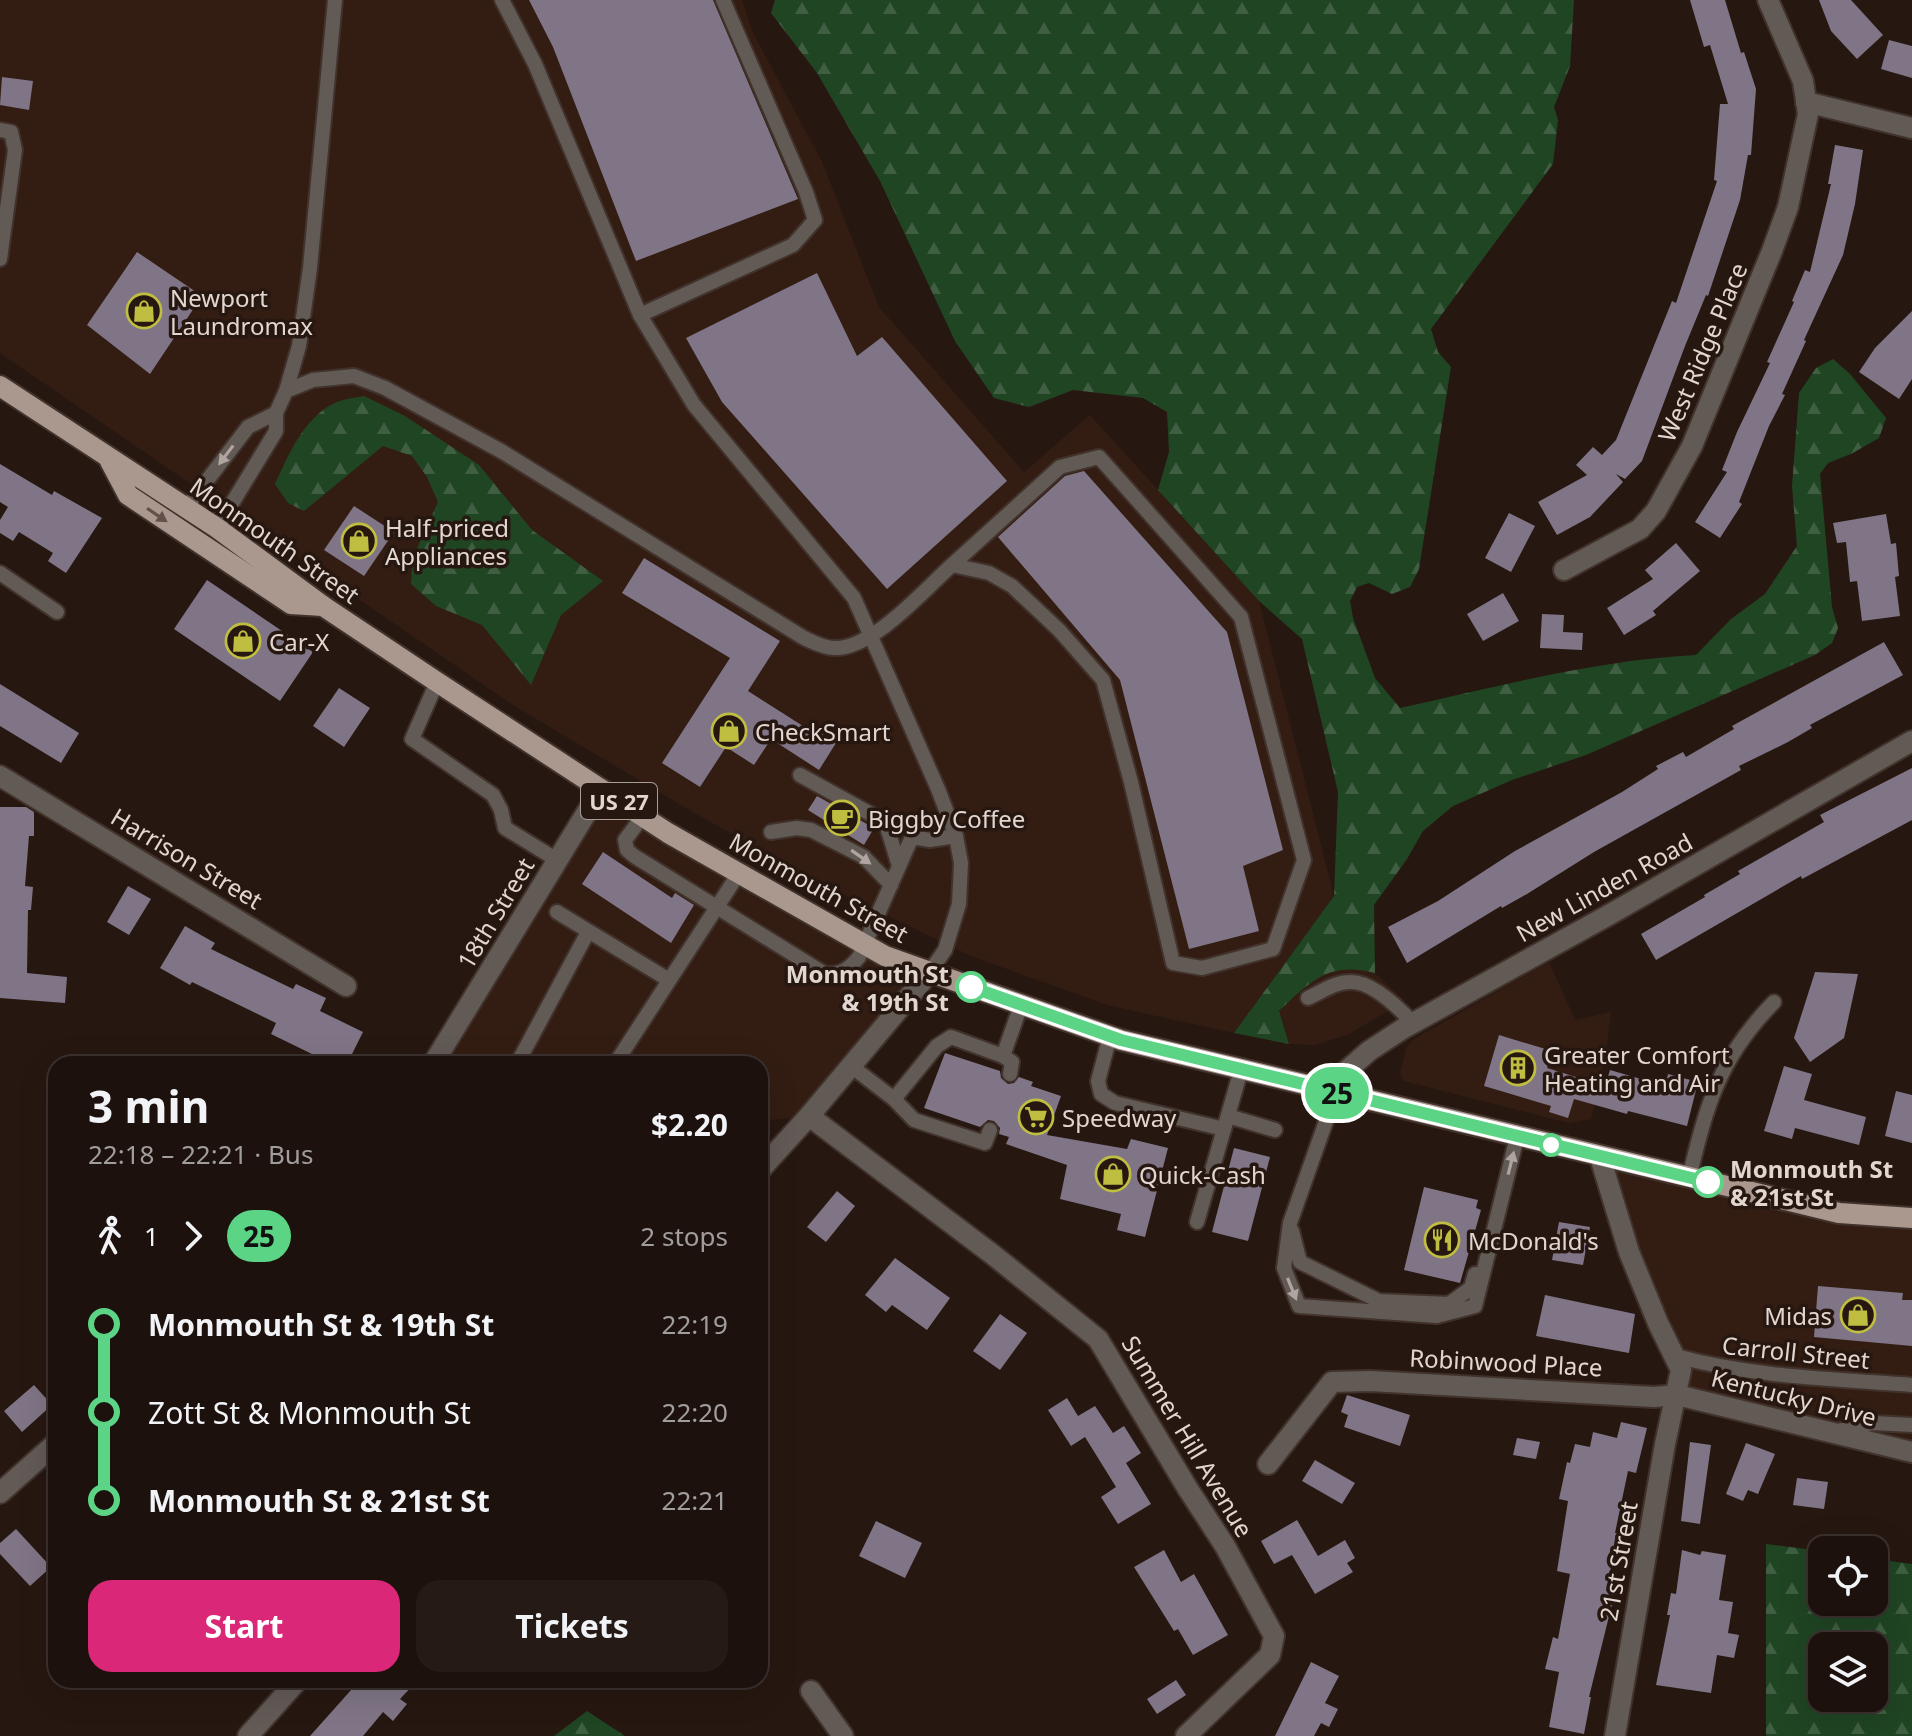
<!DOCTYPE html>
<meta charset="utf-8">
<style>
:root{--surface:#1d110d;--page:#251a16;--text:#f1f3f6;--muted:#a09d9d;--line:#3b312e;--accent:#db2777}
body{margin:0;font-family:"Noto Sans",sans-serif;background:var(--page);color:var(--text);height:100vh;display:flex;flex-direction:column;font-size:30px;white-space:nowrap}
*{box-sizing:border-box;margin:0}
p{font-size:26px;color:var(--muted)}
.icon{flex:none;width:44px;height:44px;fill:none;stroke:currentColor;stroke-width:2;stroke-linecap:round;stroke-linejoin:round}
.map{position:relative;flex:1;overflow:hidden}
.panel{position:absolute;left:48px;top:1056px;width:720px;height:632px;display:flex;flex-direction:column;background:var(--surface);border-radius:24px;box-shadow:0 8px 32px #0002,0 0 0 2px var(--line)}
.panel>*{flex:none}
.badge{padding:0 16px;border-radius:26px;font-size:28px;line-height:52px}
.buttons{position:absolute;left:1808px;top:1536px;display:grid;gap:16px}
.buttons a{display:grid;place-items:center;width:80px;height:80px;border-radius:16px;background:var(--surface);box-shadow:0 8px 32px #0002,0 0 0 2px var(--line);font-size:40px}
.map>.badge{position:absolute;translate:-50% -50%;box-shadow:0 0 0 4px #fff}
.legs{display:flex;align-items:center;gap:12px;height:88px;padding:0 40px;font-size:26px}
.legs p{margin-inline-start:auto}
.head{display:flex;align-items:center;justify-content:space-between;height:136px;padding:0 40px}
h1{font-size:44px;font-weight:700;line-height:60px}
.action{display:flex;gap:16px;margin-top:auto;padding:16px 40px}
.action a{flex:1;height:92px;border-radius:24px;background:var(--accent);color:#fff;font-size:32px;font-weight:700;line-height:92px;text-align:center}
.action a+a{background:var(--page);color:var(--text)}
ul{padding:0 40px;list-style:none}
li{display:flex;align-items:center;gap:28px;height:88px;font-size:30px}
li i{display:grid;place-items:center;width:12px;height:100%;margin:0 10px;background:currentColor}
li i::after{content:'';width:20px;height:20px;margin:-10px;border:6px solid;border-radius:50%;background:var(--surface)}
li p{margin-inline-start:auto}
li:first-child i{background:linear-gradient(#0000 50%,currentColor 0)}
li:last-child i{background:linear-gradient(currentColor 50%,#0000 0)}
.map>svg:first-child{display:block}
.built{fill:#331d13}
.forest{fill:url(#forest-firs);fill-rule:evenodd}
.building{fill:#7f7586}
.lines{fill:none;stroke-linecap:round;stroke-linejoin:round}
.lane-casing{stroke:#41322c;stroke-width:18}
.street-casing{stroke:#41322c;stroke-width:24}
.primary-casing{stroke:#41322c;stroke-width:24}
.lane{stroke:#625a55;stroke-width:14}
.street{stroke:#625a55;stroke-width:20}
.primary{stroke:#aa988f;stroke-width:20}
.oneway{fill:#afa49f}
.oneway2{fill:#62514a}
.line-1-casing{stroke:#fff;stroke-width:18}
.line-1{stroke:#5cd486;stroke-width:12}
.stop-1-dot{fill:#fff;stroke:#5cd486;stroke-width:4}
.labels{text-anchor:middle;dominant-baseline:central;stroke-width:7;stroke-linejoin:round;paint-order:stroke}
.shield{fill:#271711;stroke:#aa9d97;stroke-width:2}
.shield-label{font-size:22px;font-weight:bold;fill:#e2d6d1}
.poi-label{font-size:24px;fill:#e2d6d1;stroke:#271711;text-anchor:start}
.street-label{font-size:24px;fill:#e2d6d1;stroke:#271711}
.stop-label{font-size:24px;font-weight:bold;fill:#e2d6d1;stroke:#271711;text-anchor:end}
</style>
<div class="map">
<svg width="1912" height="1736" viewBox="0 0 1912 1736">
<defs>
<pattern id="forest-firs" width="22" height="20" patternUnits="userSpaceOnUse" patternTransform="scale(2)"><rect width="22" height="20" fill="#204523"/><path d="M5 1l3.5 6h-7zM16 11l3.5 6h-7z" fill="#405f42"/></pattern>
</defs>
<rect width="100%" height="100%" fill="#271711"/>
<!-- built -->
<g class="built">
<path d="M0 0H742L752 31 822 162 879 307 1024 472 1090 415 1259 601 1334 896 1234 1033 1107 1005 971 956 814 880 693 812 516 707 0 353Z"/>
<path d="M601 789 929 973 809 1116 760 1121V1064H433Z"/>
<path d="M1549 962 1575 1020 1611 1012 1606 1051 1591 1119 1569 1123 1404 1081 1400 1074 1406 1048 1412 1040Z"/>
<path d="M1355 968 1375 973 1405 1001 1347 1035 1315 1045 1289 1044 1279 1011 1315 978 1330 971Z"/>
<path d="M1600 1157 1912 1218V1452L1677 1395 1681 1370Z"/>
</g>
<!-- forest -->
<g class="forest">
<path d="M775 0H1574L1570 66 1554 107 1558 120 1553 164 1431 329 1438 352 1451 367 1419 569 1410 587 1392 594 1369 583 1357 587 1350 601 1353 618 1375 678 1400 708C1498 687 1595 660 1696 655L1731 619 1765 594 1797 546 1792 486 1799 393 1816 368 1833 359 1850 374 1886 418 1879 438 1851 454 1828 463 1820 474 1832 607 1838 628 1832 643 1815 655 1586 755 1512 780 1453 806 1423 831 1407 859 1374 905 1375 973C1329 961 1311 981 1279 1011L1289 1044 1234 1033 1334 896 1338 792 1302 639 1259 601 1158 490 1169 452 1167 412 1143 398 1073 390 1029 407 994 398 955 341 880 181 817 73 771 13Z"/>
<path d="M364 396 405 416 479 465 532 530 603 581 561 615 531 685 482 625 436 606 411 584 413 557 438 502 427 477 412 456 383 446 304 511 288 503 275 484C288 456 303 419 333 404 342 399 354 398 364 396Z"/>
<path d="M1766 1544 1822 1551V1602H1874V1559L1912 1564V1736H1766ZM1822 1646H1874V1698H1822Z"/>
<path d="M587 1711 625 1736H554Z"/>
</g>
<!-- building -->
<g class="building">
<path d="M529 0H713L798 199 636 261 553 47Z"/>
<path d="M1690 0H1725L1741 53 1744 52 1756 89 1751 155H1748L1740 200 1708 296 1706 295 1685 346 1642 461 1625 479 1616 474 1623 482 1590 517 1557 535 1538 502 1587 475 1576 465 1593 447 1602 455 1616 440 1672 301 1676 303 1717 181 1714 180 1720 104H1728L1710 45 1704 47Z"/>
<path d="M1819 0H1851L1883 35 1857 59 1831 31Z"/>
<path d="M1889 40 1912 46V78L1881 69Z"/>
<path d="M2 77 33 81 29 110 0 105Z"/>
<path d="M1835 145 1863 150 1855 204 1843 255 1804 340 1806 341 1782 394 1785 395 1769 426 1739 502 1742 504 1720 538 1695 522 1727 472 1722 470 1737 432 1770 363 1767 362 1794 302 1792 301 1805 270 1810 272 1831 184H1828Z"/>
<path d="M137 252 202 296 150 374 87 325Z"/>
<path d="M817 273 857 356 882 337 1007 481 887 589 722 402 686 338Z"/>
<path d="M1912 311V379L1899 399 1859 372 1875 348Z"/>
<path d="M0 464 52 495 54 491 102 518 66 573 48 561 53 553 19 532 13 541 0 533V520L8 507 0 502Z"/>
<path d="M1084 471 1227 632 1283 850 1243 866 1259 931 1189 949 1120 680 998 537 1065 476Z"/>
<path d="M354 506 394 532 364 576 324 550Z"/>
<path d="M1509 513 1535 526 1511 572 1485 558Z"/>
<path d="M1886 514 1891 544 1896 543 1899 576 1895 577 1900 616 1862 621 1857 581 1850 582 1846 542 1837 543 1833 523Z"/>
<path d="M1676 543 1700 571 1653 611 1656 615 1624 635 1607 608 1653 579 1645 570Z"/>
<path d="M644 558 780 641 748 691 814 733 816 730 836 743 819 770 771 739 754 765 726 747 700 787 662 763 730 658 622 593Z"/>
<path d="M207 580 313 652 280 701 174 629Z"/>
<path d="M1503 593 1519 621 1483 641 1467 614Z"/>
<path d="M1542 614 1564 615 1563 632 1583 633 1582 650 1540 648Z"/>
<path d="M1884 642 1903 675 1810 725 1812 728 1788 742 1739 766 1741 770 1594 852 1527 894 1502 908 1501 906 1407 963 1388 927 1438 901 1515 851 1622 792 1658 769 1656 766 1683 752 1686 757 1734 729 1732 726Z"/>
<path d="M0 684 79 733 61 763 0 726Z"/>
<path d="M339 688 370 708 344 747 313 726Z"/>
<path d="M1912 768V820L1802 879 1801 876 1656 960 1641 934 1705 897 1704 895 1740 874 1738 871 1824 822 1820 815Z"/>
<path d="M817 796 874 828 864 845 808 810Z"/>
<path d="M0 807H26L34 812V836H29L25 886 33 887 31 910H28L27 973 67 977 65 1003 0 998Z"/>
<path d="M603 852 672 898 675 893 694 905 671 943 582 884Z"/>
<path d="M128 886 151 899 129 935 107 922Z"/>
<path d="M185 926 215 943 211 949 293 989 296 984 326 998 320 1011 363 1032 347 1064H312L316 1056 271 1034 276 1023 192 982 190 985 160 968Z"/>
<path d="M1815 972 1858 974 1844 1038 1810 1062 1794 1038Z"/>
<path d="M1499 1035 1552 1051 1547 1068 1605 1086 1610 1070 1665 1086 1668 1074 1698 1082 1687 1126 1628 1111 1627 1114 1574 1099 1568 1118 1549 1112 1551 1106 1484 1086Z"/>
<path d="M945 1053 1000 1071 1001 1078 1008 1084 1014 1083 1019 1077 1033 1082 1031 1086 1061 1096 1047 1135 1127 1149 1131 1139 1168 1148 1145 1237 1117 1230 1121 1214 1060 1199 1067 1165 1006 1144 1009 1137 999 1134 1000 1128 994 1121 988 1120 980 1127 924 1108Z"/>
<path d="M1784 1066 1812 1074 1804 1100 1866 1117 1859 1145 1795 1128 1792 1139 1764 1131Z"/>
<path d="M1896 1091 1912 1095V1143L1885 1136Z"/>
<path d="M1234 1148 1270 1157 1248 1241 1212 1232Z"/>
<path d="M1424 1187 1478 1200 1476 1208 1481 1210 1460 1283 1404 1270Z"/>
<path d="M837 1191 855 1206 826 1242 807 1227Z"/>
<path d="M1559 1222 1590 1227 1583 1265 1552 1260Z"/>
<path d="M895 1258 950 1298 927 1330 892 1305 886 1312 865 1295Z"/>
<path d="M1818 1286 1903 1293 1902 1300H1912V1346L1814 1337Z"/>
<path d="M1545 1295 1635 1314 1629 1353 1536 1336Z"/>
<path d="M1000 1314 1027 1333 1000 1370 973 1351Z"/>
<path d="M34 1385 52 1405 22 1432 4 1411Z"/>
<path d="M1347 1395 1410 1415 1400 1446 1344 1427 1348 1415 1341 1412Z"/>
<path d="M1067 1398 1078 1416 1095 1406 1113 1433 1124 1426 1141 1453 1126 1463 1151 1504 1118 1524 1101 1497 1116 1487 1085 1437 1071 1446 1048 1410Z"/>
<path d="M1621 1422 1647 1428 1636 1473 1628 1471 1615 1533H1618L1606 1591 1615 1592 1589 1697H1591L1584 1734 1549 1727 1559 1672 1545 1669 1553 1637 1558 1639 1570 1574 1557 1571 1568 1501 1559 1499 1567 1462 1570 1463 1575 1444 1590 1447 1593 1432 1617 1438Z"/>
<path d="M1517 1438 1540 1442 1536 1459 1513 1455Z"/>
<path d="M1690 1442 1711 1445 1700 1524 1681 1521Z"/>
<path d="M1746 1443 1775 1454 1758 1494 1748 1490 1743 1501 1726 1494Z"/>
<path d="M1315 1460 1355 1483 1342 1504 1302 1481Z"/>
<path d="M1797 1478 1828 1482 1824 1509 1793 1505Z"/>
<path d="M1297 1520 1318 1556 1345 1540 1355 1558 1347 1563 1353 1572 1315 1594 1292 1555 1274 1564 1261 1541Z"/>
<path d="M876 1521 922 1543 905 1578 859 1556Z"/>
<path d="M16 1529 51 1567 30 1586 0 1554V1543Z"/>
<path d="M1164 1550 1181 1582 1194 1574 1228 1635 1193 1655 1178 1629 1174 1631 1134 1567Z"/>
<path d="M1682 1550 1700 1555 1702 1551 1726 1555 1719 1600 1733 1602 1728 1633 1739 1635 1734 1658 1717 1655 1711 1693 1656 1685 1670 1615H1667L1671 1593 1676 1594Z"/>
<path d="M1311 1662 1339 1676 1325 1703 1338 1709 1329 1727 1321 1723 1314 1736H1275Z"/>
<path d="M360 1680H418L400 1699 407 1704 393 1721 383 1712 363 1736H310Z"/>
<path d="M1176 1680 1186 1695 1157 1714 1147 1699Z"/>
</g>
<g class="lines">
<!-- lane casing -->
<g class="lane-casing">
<g id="lane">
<path d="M502 0 535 64 640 315 694 405 854 598 938 789 956 836 961 863 959 904 945 950 929 973"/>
<path d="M0 130 11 132 15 150 0 259"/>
<path d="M640 315 793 245 815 220 806 192 723 0"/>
<path d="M286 391 313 380 354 376 385 388 501 451 804 638C813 642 824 648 834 648 872 650 925 589 952 565L989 573 1012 586 1059 630 1103 680 1131 782 1173 963 1202 968 1273 949 1304 860 1241 617 1099 457 1060 467 952 565"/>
<path d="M186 508 248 427 276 413"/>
<path d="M217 528 276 431V413L286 391 299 346 310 268 335 0"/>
<path d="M0 573 57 612"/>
<path d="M437 682 412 739 493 795 501 810 505 828 557 860"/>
<path d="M800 775 878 818 887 827 899 866"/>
<path d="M643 816 625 840 627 850 634 856 825 974C842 974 848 970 859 957L912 837 930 840 956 836"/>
<path d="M771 832 797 828 811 830 864 857 891 885"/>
<path d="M557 912 669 980"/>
<path d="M1308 998C1321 992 1335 982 1350 982 1372 981 1399 1008 1413 1023"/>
<path d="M1110 1036 1098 1081 1101 1094 1115 1103 1224 1129 1197 1222"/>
<path d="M1003 1056 1021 1005"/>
<path d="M517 1064 588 932"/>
<path d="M615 1064 739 873"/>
<path d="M851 1066 894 1099 914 1120 985 1143 990 1130"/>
<path d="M1336 1093 1290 1223 1284 1268 1299 1306 1437 1316 1475 1306 1517 1137"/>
<path d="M894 1099 937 1046 951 1037 1003 1056 1012 1062 1010 1074"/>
<path d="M1228 1116 1275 1130"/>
<path d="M1224 1129 1241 1070"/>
<path d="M1689 1178C1707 1104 1719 1058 1774 1002"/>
<path d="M1292 1231 1300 1262 1379 1301 1449 1304 1471 1288 1475 1274"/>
<path d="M1676 1356C1752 1377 1833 1379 1912 1385"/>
<path d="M1833 1432 1873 1423 1912 1425"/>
</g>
</g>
<!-- street casing -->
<g class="street-casing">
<g id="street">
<path d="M1806 102 1912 128"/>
<path d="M1564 570 1640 529 1656 511 1692 446 1772 251 1788 207 1808 114 1803 81 1768 0"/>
<path d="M0 776 346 986"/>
<path d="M433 1064 601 789"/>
<path d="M1336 1093 1345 1072 1369 1051 1404 1028 1607 916 1912 741"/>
<path d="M809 1116 992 1254 1098 1339 1188 1489 1225 1546 1274 1636 1270 1655 1186 1736"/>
<path d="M1600 1157 1629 1252 1658 1323 1681 1370 1665 1444 1615 1736"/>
<path d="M760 1170 809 1116 929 973"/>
<path d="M1268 1464 1332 1382 1370 1381 1654 1397 1677 1395 1912 1452"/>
<path d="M0 1493 56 1443"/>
<path d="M811 1691 843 1736"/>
<path d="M248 1736 298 1680"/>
</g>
</g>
<!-- primary casing -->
<g class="primary-casing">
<g id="primary">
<path d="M0 386 217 528 323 606 437 682 668 833 885 956 1121 1040 1839 1213 1912 1218"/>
<path d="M110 461 128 495 291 604 323 606"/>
</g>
</g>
<!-- lane -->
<use href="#lane" class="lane"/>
<!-- street -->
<use href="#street" class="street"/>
<!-- primary -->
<use href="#primary" class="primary"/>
</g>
<!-- one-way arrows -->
<defs><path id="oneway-solid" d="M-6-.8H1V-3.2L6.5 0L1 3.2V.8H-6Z" transform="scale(2)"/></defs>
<g class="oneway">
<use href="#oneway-solid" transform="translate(226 455) rotate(127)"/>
<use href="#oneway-solid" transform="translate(861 857) rotate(35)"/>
<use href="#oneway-solid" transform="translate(1511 1163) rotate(-76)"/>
<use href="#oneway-solid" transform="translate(1292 1289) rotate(68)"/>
</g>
<use class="oneway2" href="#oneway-solid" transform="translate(157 515) rotate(34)"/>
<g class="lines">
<!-- line-1 casing -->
<g class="line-1-casing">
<path id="line-1" d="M971 987 1121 1040 1708 1182"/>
</g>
<!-- line-1 -->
<use href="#line-1" class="line-1"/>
</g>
<!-- icons -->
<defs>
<g id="shop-ring" transform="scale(1.8)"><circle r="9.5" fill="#271711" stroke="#bfbe41" stroke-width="1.5"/><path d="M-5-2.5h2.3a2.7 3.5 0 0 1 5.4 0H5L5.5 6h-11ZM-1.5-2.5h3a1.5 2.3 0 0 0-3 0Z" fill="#bfbe41"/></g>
<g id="cafe-ring" transform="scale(1.8)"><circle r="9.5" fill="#271711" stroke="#bfbe41" stroke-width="1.5"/><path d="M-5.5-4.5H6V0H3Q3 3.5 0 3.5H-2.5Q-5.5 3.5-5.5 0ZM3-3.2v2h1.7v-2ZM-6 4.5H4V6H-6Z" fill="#bfbe41"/></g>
<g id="building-ring" transform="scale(1.8)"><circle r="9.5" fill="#271711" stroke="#bfbe41" stroke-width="1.5"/><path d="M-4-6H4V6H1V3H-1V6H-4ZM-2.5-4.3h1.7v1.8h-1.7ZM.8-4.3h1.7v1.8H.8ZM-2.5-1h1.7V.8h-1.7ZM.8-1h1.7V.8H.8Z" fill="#bfbe41"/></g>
<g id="supermarket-ring" transform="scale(1.8)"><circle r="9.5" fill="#271711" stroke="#bfbe41" stroke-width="1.5"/><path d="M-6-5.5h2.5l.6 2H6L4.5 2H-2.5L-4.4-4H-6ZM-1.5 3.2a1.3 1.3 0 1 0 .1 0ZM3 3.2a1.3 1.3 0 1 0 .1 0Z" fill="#bfbe41"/></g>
<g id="restaurant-ring" transform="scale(1.8)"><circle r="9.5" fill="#271711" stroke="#bfbe41" stroke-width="1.5"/><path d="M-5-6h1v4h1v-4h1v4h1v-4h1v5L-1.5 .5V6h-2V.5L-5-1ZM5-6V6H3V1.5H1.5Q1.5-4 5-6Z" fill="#bfbe41"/></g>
</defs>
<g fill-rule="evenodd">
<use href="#shop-ring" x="144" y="311"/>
<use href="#shop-ring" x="359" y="541"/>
<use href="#shop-ring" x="243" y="641"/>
<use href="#shop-ring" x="729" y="731"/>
<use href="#cafe-ring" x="842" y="818"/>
<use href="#building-ring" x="1518" y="1068"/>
<use href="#supermarket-ring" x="1036" y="1117"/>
<use href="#shop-ring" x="1113" y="1174"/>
<use href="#restaurant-ring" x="1442" y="1240"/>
<use href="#shop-ring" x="1858" y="1315"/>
</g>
<!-- markers -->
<g class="stop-1-dot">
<circle cx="971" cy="987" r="14"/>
<circle cx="1551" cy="1145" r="10"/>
<circle cx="1708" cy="1182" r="14"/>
</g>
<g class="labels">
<!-- shield labels -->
<rect class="shield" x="581" y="783" width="76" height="36" rx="6"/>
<g class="shield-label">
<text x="619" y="801">US 27</text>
</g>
<!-- poi labels -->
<g class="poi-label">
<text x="170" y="297">Newport<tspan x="170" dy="28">Laundromax</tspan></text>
<text x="385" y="527">Half-priced<tspan x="385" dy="28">Appliances</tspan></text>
<text x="269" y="641">Car-X</text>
<text x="755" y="731">CheckSmart</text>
<text x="868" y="818">Biggby Coffee</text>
<text x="1544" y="1054">Greater Comfort<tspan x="1544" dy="28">Heating and Air</tspan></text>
<text x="1062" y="1117">Speedway</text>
<text x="1139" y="1174">Quick-Cash</text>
<text x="1468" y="1240">McDonald's</text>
<text x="1832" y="1315" text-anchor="end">Midas</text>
</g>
<!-- street labels -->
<g class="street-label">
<text transform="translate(1702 352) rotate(-67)">West Ridge Place</text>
<text transform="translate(275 540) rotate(35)">Monmouth Street</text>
<text transform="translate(187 858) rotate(31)">Harrison Street</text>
<text transform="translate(819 887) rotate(29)">Monmouth Street</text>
<text transform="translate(1604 887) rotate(-29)">New Linden Road</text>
<text transform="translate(495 913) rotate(-59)">18th Street</text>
<text transform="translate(1796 1352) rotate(6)">Carroll Street</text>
<text transform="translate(1506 1362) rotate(3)">Robinwood Place</text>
<text transform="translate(1794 1397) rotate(14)">Kentucky Drive</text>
<text transform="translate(1188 1436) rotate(59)">Summer Hill Avenue</text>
<text transform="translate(1618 1561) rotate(-80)">21st Street</text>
</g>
<!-- stop labels -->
<g class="stop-label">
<text x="949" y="973">Monmouth St<tspan x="949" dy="28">&amp; 19th St</tspan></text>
<text x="1730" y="1168" text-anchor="start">Monmouth St<tspan x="1730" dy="28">&amp; 21st St</tspan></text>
</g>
</g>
</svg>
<div class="buttons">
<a><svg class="icon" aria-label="locate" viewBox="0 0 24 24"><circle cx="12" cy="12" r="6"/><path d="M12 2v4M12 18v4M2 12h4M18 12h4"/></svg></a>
<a><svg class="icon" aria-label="layers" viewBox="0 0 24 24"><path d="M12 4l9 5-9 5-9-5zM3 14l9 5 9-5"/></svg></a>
</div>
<b class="badge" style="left:1337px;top:1093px;background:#5cd486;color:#111">25</b>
<section class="panel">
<div class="head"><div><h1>3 min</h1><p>22:18 – 22:21 · Bus</p></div><b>$2.20</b></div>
<div class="legs"><svg class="icon" aria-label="walk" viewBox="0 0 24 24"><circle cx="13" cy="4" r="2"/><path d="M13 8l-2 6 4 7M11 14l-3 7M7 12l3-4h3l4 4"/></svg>1<svg class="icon" aria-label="forward" viewBox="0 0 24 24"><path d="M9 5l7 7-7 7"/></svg><b class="badge" style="background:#5cd486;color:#111">25</b><p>2 stops</p></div>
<ul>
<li><i style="color:#5cd486"></i><b>Monmouth St &amp; 19th St</b><p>22:19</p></li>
<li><i style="color:#5cd486"></i><span>Zott St &amp; Monmouth St</span><p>22:20</p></li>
<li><i style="color:#5cd486"></i><b>Monmouth St &amp; 21st St</b><p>22:21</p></li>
</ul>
<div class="action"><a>Start</a><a>Tickets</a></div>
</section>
</div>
